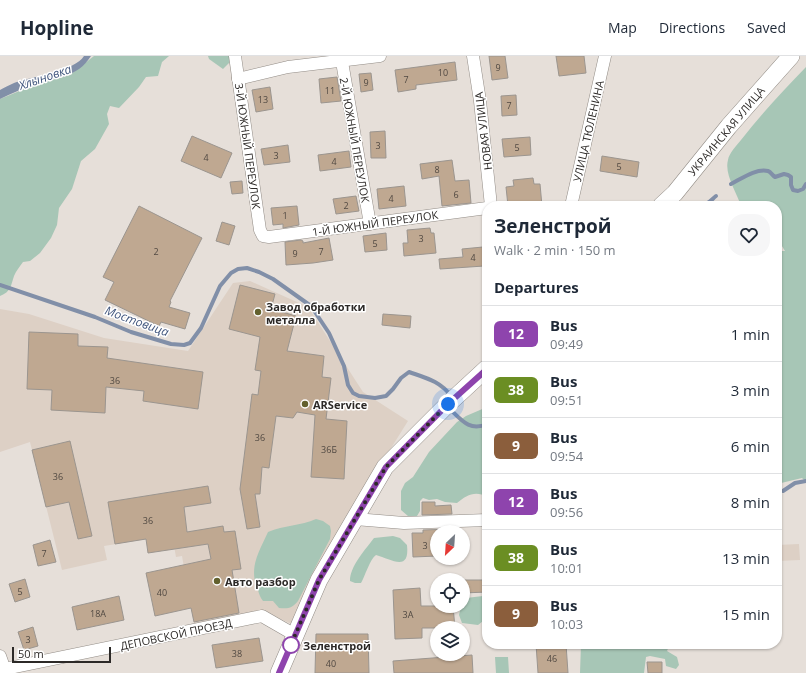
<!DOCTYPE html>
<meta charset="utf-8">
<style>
:root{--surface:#fff;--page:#f6f6f7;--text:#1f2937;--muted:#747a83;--line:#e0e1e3}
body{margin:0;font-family:"Open Sans",sans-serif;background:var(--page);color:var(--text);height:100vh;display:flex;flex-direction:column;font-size:15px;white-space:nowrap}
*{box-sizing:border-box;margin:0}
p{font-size:13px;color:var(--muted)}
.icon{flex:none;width:22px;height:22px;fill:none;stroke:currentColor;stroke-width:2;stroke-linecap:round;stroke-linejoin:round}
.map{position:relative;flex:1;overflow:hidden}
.drawer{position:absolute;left:482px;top:145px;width:300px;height:448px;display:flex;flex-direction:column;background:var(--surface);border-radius:16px;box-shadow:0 1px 3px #0004}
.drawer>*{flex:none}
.badge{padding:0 8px;border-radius:6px;font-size:14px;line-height:26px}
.needle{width:26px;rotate:205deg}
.controls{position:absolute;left:430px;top:469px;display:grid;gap:8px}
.controls a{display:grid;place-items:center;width:40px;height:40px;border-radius:50%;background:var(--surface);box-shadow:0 1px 3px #0004;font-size:20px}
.scale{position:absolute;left:12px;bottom:10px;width:99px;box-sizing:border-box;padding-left:4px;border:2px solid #2c2927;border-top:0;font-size:11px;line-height:14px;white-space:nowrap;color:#2c2927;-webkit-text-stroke:3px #fff;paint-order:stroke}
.you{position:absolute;width:20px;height:20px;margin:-10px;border:3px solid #fff;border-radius:50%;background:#1a73e8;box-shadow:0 0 0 6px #1a73e833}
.map>.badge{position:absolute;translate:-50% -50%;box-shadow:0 0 0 2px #fff}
h2{padding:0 12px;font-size:15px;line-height:36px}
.round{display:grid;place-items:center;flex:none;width:42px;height:42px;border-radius:16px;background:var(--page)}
.headline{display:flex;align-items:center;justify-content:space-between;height:68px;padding:0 12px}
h1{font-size:19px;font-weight:700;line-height:30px}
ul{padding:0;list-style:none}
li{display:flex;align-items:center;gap:12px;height:56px;padding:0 12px;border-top:1px solid var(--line)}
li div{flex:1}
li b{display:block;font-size:15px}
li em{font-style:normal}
li .badge{min-width:44px;font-weight:700;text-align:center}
header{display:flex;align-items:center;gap:24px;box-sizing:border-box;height:56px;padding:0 20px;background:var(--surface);border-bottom:1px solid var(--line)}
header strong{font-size:19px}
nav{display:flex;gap:22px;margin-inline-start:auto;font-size:14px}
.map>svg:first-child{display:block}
.built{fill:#ddd0c5}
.green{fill:#a7c6b6}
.water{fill:#818fa8}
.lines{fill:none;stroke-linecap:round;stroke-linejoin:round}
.stream{stroke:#818fa8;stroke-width:4}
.building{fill:#bfa891;stroke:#9b958f}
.street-casing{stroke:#928c86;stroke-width:13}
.secondary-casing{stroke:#928c86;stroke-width:18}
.street{stroke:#fff;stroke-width:12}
.secondary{stroke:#fff;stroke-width:17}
.line-casing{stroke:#fff;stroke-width:9}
.line{stroke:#8e44ad;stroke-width:6}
.walk{stroke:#2c2927;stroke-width:4;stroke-dasharray:0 7.2}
.poi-dot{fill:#62602d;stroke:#fff;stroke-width:1.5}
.stop-dot{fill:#fff;stroke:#8e44ad;stroke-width:2}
.labels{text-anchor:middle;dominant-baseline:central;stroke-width:3;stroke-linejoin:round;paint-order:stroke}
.number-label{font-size:9px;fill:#514942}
.street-label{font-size:11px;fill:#2c2927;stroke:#fff}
.poi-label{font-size:11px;font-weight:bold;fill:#2c2927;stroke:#fff;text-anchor:start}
.stop-label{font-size:11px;font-weight:bold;fill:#2c2927;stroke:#fff;text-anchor:start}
.water-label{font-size:12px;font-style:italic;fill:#40557d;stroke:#fff}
</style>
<header>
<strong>Hopline</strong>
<nav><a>Map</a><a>Directions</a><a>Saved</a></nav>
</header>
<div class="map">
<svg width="806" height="617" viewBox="0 0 806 617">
<rect width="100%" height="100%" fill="#e6dfd9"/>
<!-- built -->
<g class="built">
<path d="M250 225 308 251 363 336 408 365 346 464 294 569 262 555 194 568 182 500 176 501 172 479 104 490 107 504 62 514 30 386 0 396V253L29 258 104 282 188 295 233 227Z"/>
<path d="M799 488 800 504 777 505V489Z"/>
</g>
<!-- green -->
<g class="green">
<path d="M94 0H169L162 6 158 20 146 21 139 31 119 52 110 50 107 58 109 68 95 93 81 105 72 133 59 152 57 169 51 182 40 197 30 205 23 206C20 210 16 215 14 220 11 229 11 236 0 240V43L34 29 70 19Z"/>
<path d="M208 0H229L230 6 223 13 209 3Z"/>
<path d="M806 11V426L802 422 777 428V294H780L781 250H777V195H785L777 182V150H741C737 137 724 118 728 104 729 97 737 89 741 84 761 58 784 34 806 11Z"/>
<path d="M487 351V441C476 434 466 439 457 447L445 446 437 443 429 444 423 442 420 445V455L417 460H408L401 454V435L405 427 413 421 429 396 457 366 466 360Z"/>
<path d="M316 463 323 465 330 470 331 475 330 483 298 545C292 552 289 553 279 552L273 545H263C260 541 259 538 258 534 248 512 259 496 268 476 284 469 301 470 316 463Z"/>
<path d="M393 480 400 482 407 489C410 517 391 503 376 499 370 503 365 520 361 527H355L350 525C350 510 365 494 374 482Z"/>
<path d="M483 540 487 541V562L478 569 462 567 459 559 461 550H463V545L466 542Z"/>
<path d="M581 588H670L667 595 677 601 679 609 676 613 666 610 665 603 650 600 646 601 644 617H580Z"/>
<path d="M495 601H508L509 617H496Z"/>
</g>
<!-- water -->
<path class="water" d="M84 0H91C77 22 57 21 34 28 23 32 11 38 0 43V34C4 32 9 29 14 27 31 21 75 15 84 0Z"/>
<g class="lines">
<!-- stream -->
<g class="stream">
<path d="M731 128C741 123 756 112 768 115 771 116 772 119 775 121L784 118 788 119 791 121V129L793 134 798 135 803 133 806 128"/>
<path d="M685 150C692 148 696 150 702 149 708 149 712 143 716 140"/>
<path d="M0 229 95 261 131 276 171 288 184 289 190 287 201 272 220 230 231 217 238 213 247 212 259 216 273 223 311 250 329 277 344 310 348 329 353 337 359 340 375 342 386 340 393 333 401 322 409 316C426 322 440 325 451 340"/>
<path d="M452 350V355C463 366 471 375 487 368"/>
<path d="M783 435 795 427 806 425"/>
</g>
</g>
<!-- building -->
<g class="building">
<path d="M489 0H505L508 22 492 24Z"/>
<path d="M556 0H584L586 17 559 20Z"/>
<path d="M455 6 457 24 416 29V33L398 36 395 14Z"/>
<path d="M371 17 373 34 361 36 359 18Z"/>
<path d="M337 21 341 45 321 47 319 23Z"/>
<path d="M270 31 273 53 256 56 252 34Z"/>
<path d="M516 39 517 59 502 60 501 40Z"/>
<path d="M385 75 386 102H371L370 76Z"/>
<path d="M192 80 232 97 221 122 181 105Z"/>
<path d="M530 81 531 99 504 101 502 83Z"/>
<path d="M288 89 290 106 264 109 261 93Z"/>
<path d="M349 95 351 111 320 115 318 99Z"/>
<path d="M602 100 639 106 637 121 600 115Z"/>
<path d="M452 104 455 125 469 124 471 147 442 150 439 120 422 123 420 108Z"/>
<path d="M533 122 534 128H540L542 150H508L506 131 514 130 513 124Z"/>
<path d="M242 125 243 137 232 138 230 126Z"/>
<path d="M404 130 406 150 379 153 377 133Z"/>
<path d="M356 140 359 155 336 158 333 143Z"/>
<path d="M139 150 202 182 170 245 171 246 169 251 190 257 185 273 161 266 159 270 105 244 114 226 103 221Z"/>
<path d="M297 150 299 169 283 172V168L273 169 271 152Z"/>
<path d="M222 166 235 170 229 189 216 185Z"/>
<path d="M430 172 431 177H434L436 197 404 200 403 187H408L407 174Z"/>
<path d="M386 177 387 194 365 196 363 180Z"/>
<path d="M329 182 333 204 313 207 286 209 285 186 301 184 303 185V187Z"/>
<path d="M483 191 484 210 440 213 439 203 463 201 462 193Z"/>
<path d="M240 229 275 238 271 253 296 260 287 295 324 300 322 321 331 322 326 363 347 365 344 423 311 421 315 359 297 356 293 362 276 360 269 412 262 411 260 438H255L260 471 247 473 240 433 252 338 258 339 261 315 255 314 260 281 229 273Z"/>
<path d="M383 258 411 260 410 272 382 269Z"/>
<path d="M29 276 78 278V290L108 291 107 302 203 316 198 353 143 345 144 335 106 331 105 357 51 354 52 334 27 333Z"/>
<path d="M70 385 92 480 78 483 69 446 46 451 32 394Z"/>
<path d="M208 430 211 447 184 451 187 476 223 470 224 476 235 475 241 513 232 514 239 557 194 566 191 552 155 560 146 517 211 503 208 488 148 497 146 483 115 488 108 446Z"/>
<path d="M422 446H435V450L451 449 452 458 422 459Z"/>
<path d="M452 473V476H437V500L413 501 412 477H423V474Z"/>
<path d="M50 484 56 506 38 510 33 489Z"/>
<path d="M25 523 30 541 15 546 9 528Z"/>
<path d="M463 524H487V536L463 537Z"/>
<path d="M420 532 421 550H453L455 572H422V582L395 583 393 534Z"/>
<path d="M119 540 124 564 77 574 72 551Z"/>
<path d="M33 571 38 590 24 594 18 576Z"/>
<path d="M316 578H368L369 617H315Z"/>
<path d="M259 582 263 605 216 612 212 589Z"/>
<path d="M536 588H566L568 617H538Z"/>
<path d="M472 599 473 617H394L393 605Z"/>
<path d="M647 606H662V617H648Z"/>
</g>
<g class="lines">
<!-- street casing -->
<g class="street-casing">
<g id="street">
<path d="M235 0 260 174 263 180 269 181 487 152"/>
<path d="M341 0 370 168"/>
<path d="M473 0 480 45 491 150"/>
<path d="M238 23 288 11 380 0"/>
<path d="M571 150 605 0"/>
<path d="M355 463 404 467 487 464"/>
<path d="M0 600 6 617"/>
<path d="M0 614 262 560 295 579"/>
</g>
</g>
<!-- secondary casing -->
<g class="secondary-casing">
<g id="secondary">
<path d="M661 150 675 137 729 70 791 0"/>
<path d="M279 617 319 524 385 411 448 348 487 312"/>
</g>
</g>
<!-- street -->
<use href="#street" class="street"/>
<!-- secondary -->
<use href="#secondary" class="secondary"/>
</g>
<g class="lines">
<!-- line casing -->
<g class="line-casing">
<path id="line" d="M279 617 319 524 386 411 448 348 487 313"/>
</g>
<!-- line -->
<use href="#line" class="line"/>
<!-- walk -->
<path class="walk" d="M291 589 290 591 319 524 386 411 448 348"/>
</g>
<!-- markers -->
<g class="poi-dot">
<circle cx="258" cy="256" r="4"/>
<circle cx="305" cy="348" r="4"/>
<circle cx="217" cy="525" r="4"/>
</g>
<circle class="stop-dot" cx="291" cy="589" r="8"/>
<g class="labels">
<!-- number labels -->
<g class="number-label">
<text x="498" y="11">9</text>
<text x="443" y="16">10</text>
<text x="406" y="23">7</text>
<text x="366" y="26">9</text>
<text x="330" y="34">11</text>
<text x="263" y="43">13</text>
<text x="509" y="49">7</text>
<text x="378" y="89">3</text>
<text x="517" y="91">5</text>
<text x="276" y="99">3</text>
<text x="206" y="101">4</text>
<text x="334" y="105">4</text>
<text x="619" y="110">5</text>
<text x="437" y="113">8</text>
<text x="456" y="138">6</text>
<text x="391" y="142">4</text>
<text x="346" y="149">2</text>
<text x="285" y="159">1</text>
<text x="421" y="182">3</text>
<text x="375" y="187">5</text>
<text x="156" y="195">2</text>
<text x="321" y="195">7</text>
<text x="295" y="197">9</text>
<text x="473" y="201">4</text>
<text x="115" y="324">36</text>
<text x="260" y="381">36</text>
<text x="329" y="393">36Б</text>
<text x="58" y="420">36</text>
<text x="148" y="464">36</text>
<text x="425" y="489">3</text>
<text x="44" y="497">7</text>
<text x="20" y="535">5</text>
<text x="162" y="536">40</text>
<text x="98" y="557">18А</text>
<text x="408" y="558">3А</text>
<text x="28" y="583">3</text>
<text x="237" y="597">38</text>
<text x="552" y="602">46</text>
<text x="331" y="607">40</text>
</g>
<!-- street labels -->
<g class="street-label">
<text transform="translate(483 75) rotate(-97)">НОВАЯ УЛИЦА</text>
<text transform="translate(588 75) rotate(-77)">УЛИЦА ТЮЛЕНИНА</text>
<text transform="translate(726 75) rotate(-50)">УКРАИНСКАЯ УЛИЦА</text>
<text transform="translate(355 84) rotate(80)">2-Й ЮЖНЫЙ ПЕРЕУЛОК</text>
<text transform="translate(248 90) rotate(82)">3-Й ЮЖНЫЙ ПЕРЕУЛОК</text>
<text transform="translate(375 167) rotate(-8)">1-Й ЮЖНЫЙ ПЕРЕУЛОК</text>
<text transform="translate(176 578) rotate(-12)">ДЕПОВСКОЙ ПРОЕЗД</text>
</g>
<!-- poi labels -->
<g class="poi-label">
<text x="266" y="250">Завод обработки<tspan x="266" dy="13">металла</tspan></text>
<text x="313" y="348">ARService</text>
<text x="225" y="525">Авто разбор</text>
</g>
<!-- stop labels -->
<g class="stop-label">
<text x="303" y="589">Зеленстрой</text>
</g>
<!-- water labels -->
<g class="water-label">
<text transform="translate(45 21) rotate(-19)">Хлыновка</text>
<text transform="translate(137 265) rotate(20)">Мостовица</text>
</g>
</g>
</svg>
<div class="controls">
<a><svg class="needle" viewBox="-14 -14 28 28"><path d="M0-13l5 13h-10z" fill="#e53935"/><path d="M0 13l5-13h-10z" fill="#747a83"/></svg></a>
<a><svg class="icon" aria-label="locate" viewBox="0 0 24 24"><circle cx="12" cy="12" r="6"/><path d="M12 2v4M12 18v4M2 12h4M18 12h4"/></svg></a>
<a><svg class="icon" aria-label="layers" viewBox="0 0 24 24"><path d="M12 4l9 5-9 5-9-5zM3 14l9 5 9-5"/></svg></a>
</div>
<div class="scale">50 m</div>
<div class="you" style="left:448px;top:348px"></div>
<section class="drawer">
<div class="headline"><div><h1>Зеленстрой</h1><p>Walk · 2 min · 150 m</p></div><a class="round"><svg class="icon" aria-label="heart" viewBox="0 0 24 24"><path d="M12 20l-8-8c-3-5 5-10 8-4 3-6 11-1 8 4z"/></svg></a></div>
<h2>Departures</h2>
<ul>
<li><span class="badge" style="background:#8e44ad;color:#fff">12</span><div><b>Bus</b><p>09:49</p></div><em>1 min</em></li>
<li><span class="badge" style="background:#6b8e23;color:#fff">38</span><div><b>Bus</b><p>09:51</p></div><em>3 min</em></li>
<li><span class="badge" style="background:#8b5e3c;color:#fff">9</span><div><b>Bus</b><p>09:54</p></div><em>6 min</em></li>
<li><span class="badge" style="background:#8e44ad;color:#fff">12</span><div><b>Bus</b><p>09:56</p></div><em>8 min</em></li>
<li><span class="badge" style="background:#6b8e23;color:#fff">38</span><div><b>Bus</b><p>10:01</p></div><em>13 min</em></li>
<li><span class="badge" style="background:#8b5e3c;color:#fff">9</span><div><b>Bus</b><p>10:03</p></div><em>15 min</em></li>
</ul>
</section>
</div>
